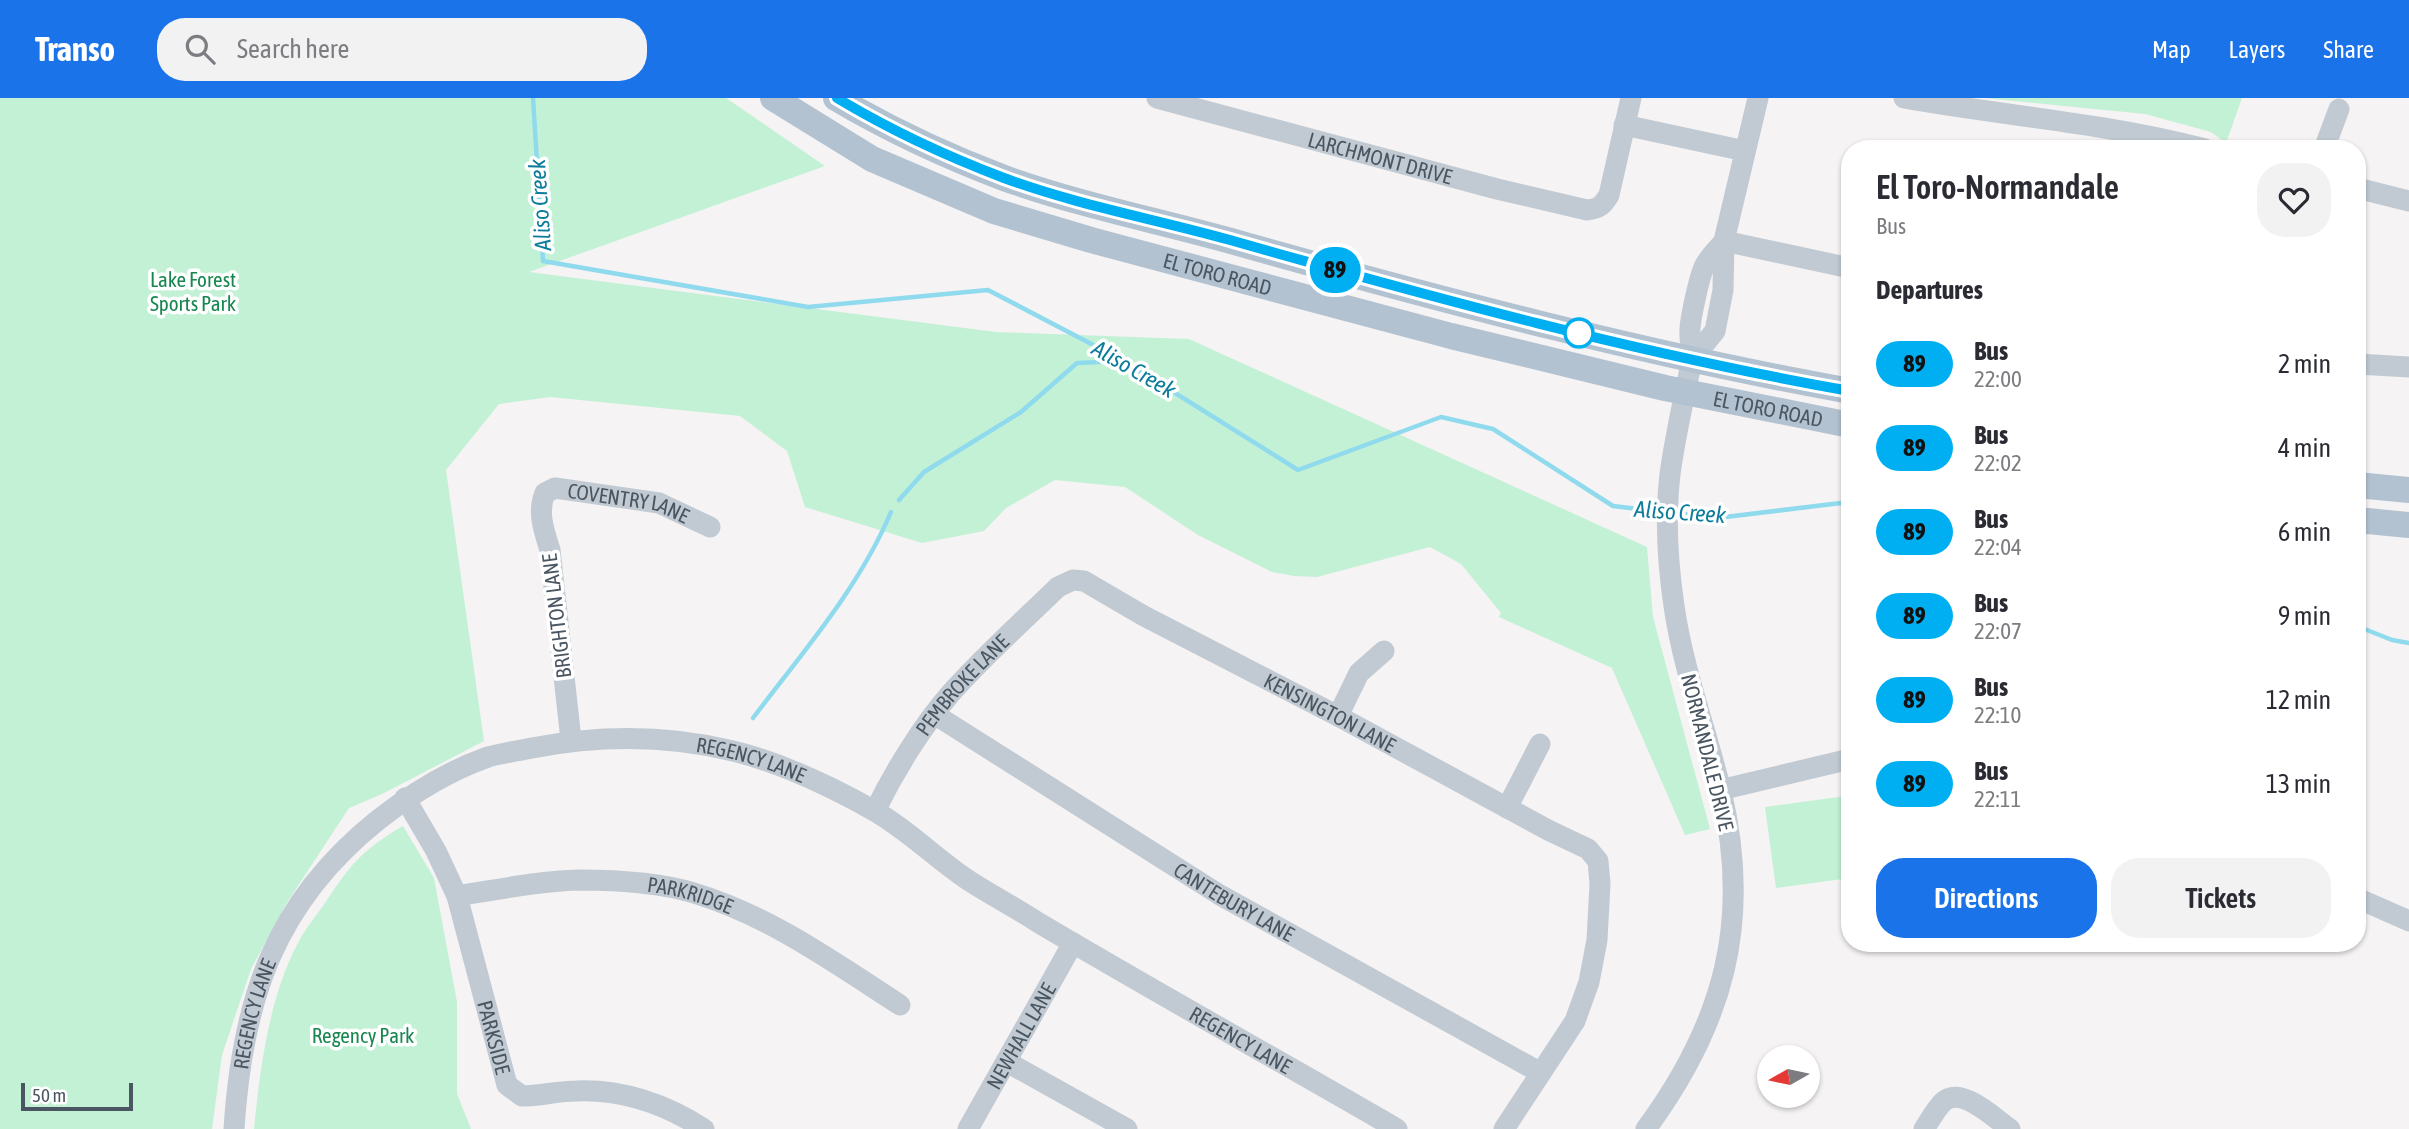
<!DOCTYPE html>
<style>
:root{--surface:#fff;--page:#f2f2f3;--text:#2b2b33;--muted:#7c7c81;--accent:#1a73e8}
body{margin:0;font-family:"Asap Condensed",sans-serif;background:var(--page);color:var(--text);height:100vh;display:flex;flex-direction:column;font-size:26px;white-space:nowrap}
*{box-sizing:border-box;margin:0}
p{font-size:23px;color:var(--muted)}
.icon{flex:none;width:38px;height:38px;fill:none;stroke:currentColor;stroke-width:2;stroke-linecap:round;stroke-linejoin:round}
.map{position:relative;flex:1;overflow:hidden}
.sheet{position:absolute;left:1841px;top:42px;width:525px;height:812px;display:flex;flex-direction:column;background:var(--surface);border-radius:28px;box-shadow:0 2px 5px #0004}
.sheet>*{flex:none}
.badge{padding:0 14px;border-radius:23px;font-size:24px;line-height:46px}
.needle{width:46px;rotate:261deg}
.tools{position:absolute;left:1757px;top:947px;display:grid;gap:14px}
.tools a{display:grid;place-items:center;width:63px;height:63px;border-radius:50%;background:var(--surface);box-shadow:0 2px 5px #0004;font-size:35px}
.scale{position:absolute;left:21px;bottom:18px;width:112px;box-sizing:border-box;padding-left:7px;border:4px solid #4a5661;border-top:0;font-size:19px;line-height:24px;white-space:nowrap;color:#4a5661;-webkit-text-stroke:5px #fff;paint-order:stroke}
.map>.badge{position:absolute;translate:-50% -50%;box-shadow:0 0 0 4px #fff}
h2{padding:0 35px;font-size:26px;line-height:63px}
.round{display:grid;place-items:center;flex:none;width:74px;height:74px;border-radius:28px;background:var(--page)}
.head{display:flex;align-items:center;justify-content:space-between;height:119px;padding:0 35px}
h1{font-size:33px;font-weight:600;line-height:52px}
.button{display:flex;gap:14px;margin-top:auto;padding:14px 35px}
.button a{flex:1;height:80px;border-radius:28px;background:var(--accent);color:#fff;font-size:28px;font-weight:600;line-height:80px;text-align:center}
.button a+a{background:var(--page);color:var(--text)}
ul{padding:0;list-style:none}
li{display:flex;align-items:center;gap:21px;height:84px;padding:0 35px}
li div{flex:1}
li b{display:block;font-size:26px}
li em{font-style:normal}
li .badge{min-width:77px;font-weight:700;text-align:center}
header{display:flex;align-items:center;gap:42px;box-sizing:border-box;height:98px;padding:0 35px;background:var(--accent);color:#fff}
header strong{font-size:33px}
nav{display:flex;gap:38px;margin-inline-start:auto;font-size:24px}
.search{width:490px;height:63px;background:var(--page);display:flex;align-items:center;gap:18px;box-sizing:border-box;padding:0 24px;border-radius:28px;color:var(--muted);font-size:26px}
.map>svg:first-child{display:block}
.green{fill:#c3f1d5}
.lines{fill:none;stroke-linecap:round;stroke-linejoin:round}
.stream{stroke:#90daee;stroke-width:4.5}
.minor{stroke:#c1cad2;stroke-width:21}
.major{stroke:#b3c2d1;stroke-width:26}
.line-casing{stroke:#fff;stroke-width:16}
.line{stroke:#00aff2;stroke-width:10}
.stop-dot{fill:#fff;stroke:#00aff2;stroke-width:3.5}
.labels{text-anchor:middle;dominant-baseline:central;stroke-width:7;stroke-linejoin:round;paint-order:stroke}
.street-label{font-size:21px;fill:#4a5661;stroke:#fff}
.park-label{font-size:21px;fill:#17864f;stroke:#fff}
.water-label{font-size:23px;font-style:italic;fill:#0c7c9b;stroke:#fff}
</style>
<header>
<strong>Transo</strong>
<div class="search"><svg class="icon" aria-label="search" viewBox="0 0 24 24"><circle cx="10" cy="10" r="6"/><path d="M15 15l6 6"/></svg>Search here</div>
<nav><a>Map</a><a>Layers</a><a>Share</a></nav>
</header>
<div class="map">
<svg width="2409" height="1031" viewBox="0 0 2409 1031">
<rect width="100%" height="100%" fill="#f5f3f3"/>
<!-- green -->
<g class="green">
<path d="M0 0H726L825 68 529 174 996 234 1189 241 1647 449 1653 519 1710 731 1685 737 1612 570 1499 519 1501 515 1461 466 1430 449 1317 479 1294 478 1272 474 1198 437 1125 389 1055 382 1006 410 984 433 922 445 805 409 787 353 740 318 550 299 499 306 446 372 484 643 382 696 349 710 286 806 251 871 222 957 212 1031H0Z"/>
<path d="M1985 0H2242L2226 45 2211 34 2145 16Z"/>
<path d="M1846 698 1850 726V780L1776 790 1765 709Z"/>
<path d="M403 728 434 780 457 904V996L471 1031H254C260 971 269 899 298 845 305 831 316 818 325 805 350 767 363 751 403 728Z"/>
</g>
<g class="lines">
<!-- stream -->
<g class="stream">
<path d="M533 0 543 163 808 209 988 192 1124 263 1298 372 1441 319 1493 331 1613 408 1663 414"/>
<path d="M899 402 924 374 1021 314 1077 265 1123 263"/>
<path d="M1675 415 1717 420 1841 405 1850 408"/>
<path d="M2357 528 2392 542 2409 545"/>
<path d="M753 620C802 555 859 490 891 414"/>
</g>
<!-- minor -->
<g class="minor">
<path id="s1" d="M1157 0 1497 91 1587 112C1599 111 1603 107 1609 97L1631 0"/>
<path d="M1904 0C2004 18 2107 25 2205 51"/>
<path d="M1624 27 1745 53"/>
<path d="M2324 51 2339 11"/>
<path d="M2357 90 2409 103"/>
<path d="M1724 143 1850 170"/>
<path d="M1692 261 1715 233 1723 192 1724 143 1758 0"/>
<path d="M2357 266 2409 269"/>
<path id="s2" d="M934 616 1220 797 1541 975"/>
<path d="M1338 618 1359 575 1384 553"/>
<path id="s3" d="M571 642 550 452C544 433 537 414 545 395L555 390 659 405 710 429"/>
<path d="M1720 692 1850 661"/>
<path id="s4" d="M405 700 436 753 457 798 507 987 522 998C540 998 558 993 576 993 623 991 665 1006 704 1031"/>
<path d="M1507 710 1540 646"/>
<path id="s5" d="M875 713C894 674 922 628 951 595 984 558 1022 524 1058 489L1073 482 1084 483 1144 518 1338 618 1548 732 1588 751 1598 763 1600 786 1597 842 1589 884 1575 923 1504 1031"/>
<path id="s6" d="M457 798C496 792 538 783 578 782 616 782 658 784 694 795 770 818 835 865 900 907"/>
<path d="M2357 800 2409 823"/>
<path d="M1007 964 1127 1031"/>
<path id="s7" d="M234 1031C242 903 274 805 378 722 411 696 448 673 488 659 502 655 518 653 532 650 599 637 667 637 733 653 782 665 828 687 871 711 906 730 935 760 968 782 991 797 1016 810 1039 825 1157 895 1278 962 1397 1031"/>
<path id="s8" d="M968 1031 1073 845"/>
<path d="M1646 1031C1724 925 1752 823 1721 693 1706 631 1683 571 1674 508 1668 467 1665 418 1670 376 1675 340 1683 303 1691 267 1693 255 1689 243 1690 230 1691 218 1699 180 1704 169 1708 160 1718 151 1724 143"/>
<path d="M1924 1031C1930 1022 1936 1011 1943 1004 1961 987 1994 1020 2010 1031"/>
</g>
<!-- major -->
<g class="major">
<path id="s9" d="M773 0 872 61 994 113 1091 142 1451 238 1665 290 1850 327"/>
<path d="M836 0C890 32 946 58 1004 80 1082 108 1165 124 1245 147 1445 203 1645 256 1850 293"/>
<path d="M2357 387 2409 392"/>
<path d="M2357 422 2409 427"/>
</g>
</g>
<g class="lines">
<!-- line casing -->
<g class="line-casing">
<path id="line" d="M837 0C890 32 946 58 1004 80 1077 107 1155 121 1230 142 1434 200 1640 256 1850 293"/>
</g>
<!-- line -->
<use href="#line" class="line"/>
</g>
<!-- markers -->
<circle class="stop-dot" cx="1579" cy="235" r="14"/>
<g class="labels">
<!-- street labels -->
<g class="street-label">
<text stroke="none"><textPath href="#s1" startOffset="231">LARCHMONT DRIVE</textPath></text>
<text stroke="none"><textPath href="#s9" startOffset="481">EL TORO ROAD</textPath></text>
<text stroke="none"><textPath href="#s9" startOffset="1048">EL TORO ROAD</textPath></text>
<text stroke="none"><textPath href="#s3" startOffset="336">COVENTRY LANE</textPath></text>
<text transform="translate(556 518) rotate(-97)">BRIGHTON LANE</text>
<text stroke="none"><textPath href="#s5" startOffset="154">PEMBROKE LANE</textPath></text>
<text stroke="none"><textPath href="#s5" startOffset="598">KENSINGTON LANE</textPath></text>
<text transform="translate(1708 654) rotate(76)">NORMANDALE DRIVE</text>
<text stroke="none"><textPath href="#s7" startOffset="747">REGENCY LANE</textPath></text>
<text stroke="none"><textPath href="#s6" startOffset="236">PARKRIDGE</textPath></text>
<text stroke="none"><textPath href="#s2" startOffset="354">CANTEBURY LANE</textPath></text>
<text stroke="none"><textPath href="#s7" startOffset="117">REGENCY LANE</textPath></text>
<text stroke="none"><textPath href="#s8" startOffset="107">NEWHALL LANE</textPath></text>
<text stroke="none"><textPath href="#s4" startOffset="257">PARKSIDE</textPath></text>
<text stroke="none"><textPath href="#s7" startOffset="1314">REGENCY LANE</textPath></text>
</g>
<!-- park labels -->
<g class="park-label">
<text x="193" y="181">Lake Forest<tspan x="193" dy="24">Sports Park</tspan></text>
<text x="363" y="937">Regency Park</text>
</g>
<!-- water labels -->
<g class="water-label">
<text transform="translate(540 107) rotate(-94)">Aliso Creek</text>
<text transform="translate(1134 271) rotate(30)">Aliso Creek</text>
<text transform="translate(1680 414) rotate(4)">Aliso Creek</text>
</g>
</g>
</svg>
<div class="tools">
<a><svg class="needle" viewBox="-14 -14 28 28"><path d="M0-13l5 13h-10z" fill="#e53935"/><path d="M0 13l5-13h-10z" fill="#7c7c81"/></svg></a>
</div>
<div class="scale">50 m</div>
<b class="badge" style="left:1335px;top:172px;background:#00aff2;color:#111">89</b>
<section class="sheet">
<div class="head"><div><h1>El Toro-Normandale</h1><p>Bus</p></div><a class="round"><svg class="icon" aria-label="heart" viewBox="0 0 24 24"><path d="M12 20l-8-8c-3-5 5-10 8-4 3-6 11-1 8 4z"/></svg></a></div>
<h2>Departures</h2>
<ul>
<li><span class="badge" style="background:#00aff2;color:#111">89</span><div><b>Bus</b><p>22:00</p></div><em>2 min</em></li>
<li><span class="badge" style="background:#00aff2;color:#111">89</span><div><b>Bus</b><p>22:02</p></div><em>4 min</em></li>
<li><span class="badge" style="background:#00aff2;color:#111">89</span><div><b>Bus</b><p>22:04</p></div><em>6 min</em></li>
<li><span class="badge" style="background:#00aff2;color:#111">89</span><div><b>Bus</b><p>22:07</p></div><em>9 min</em></li>
<li><span class="badge" style="background:#00aff2;color:#111">89</span><div><b>Bus</b><p>22:10</p></div><em>12 min</em></li>
<li><span class="badge" style="background:#00aff2;color:#111">89</span><div><b>Bus</b><p>22:11</p></div><em>13 min</em></li>
</ul>
<div class="button"><a>Directions</a><a>Tickets</a></div>
</section>
</div>
